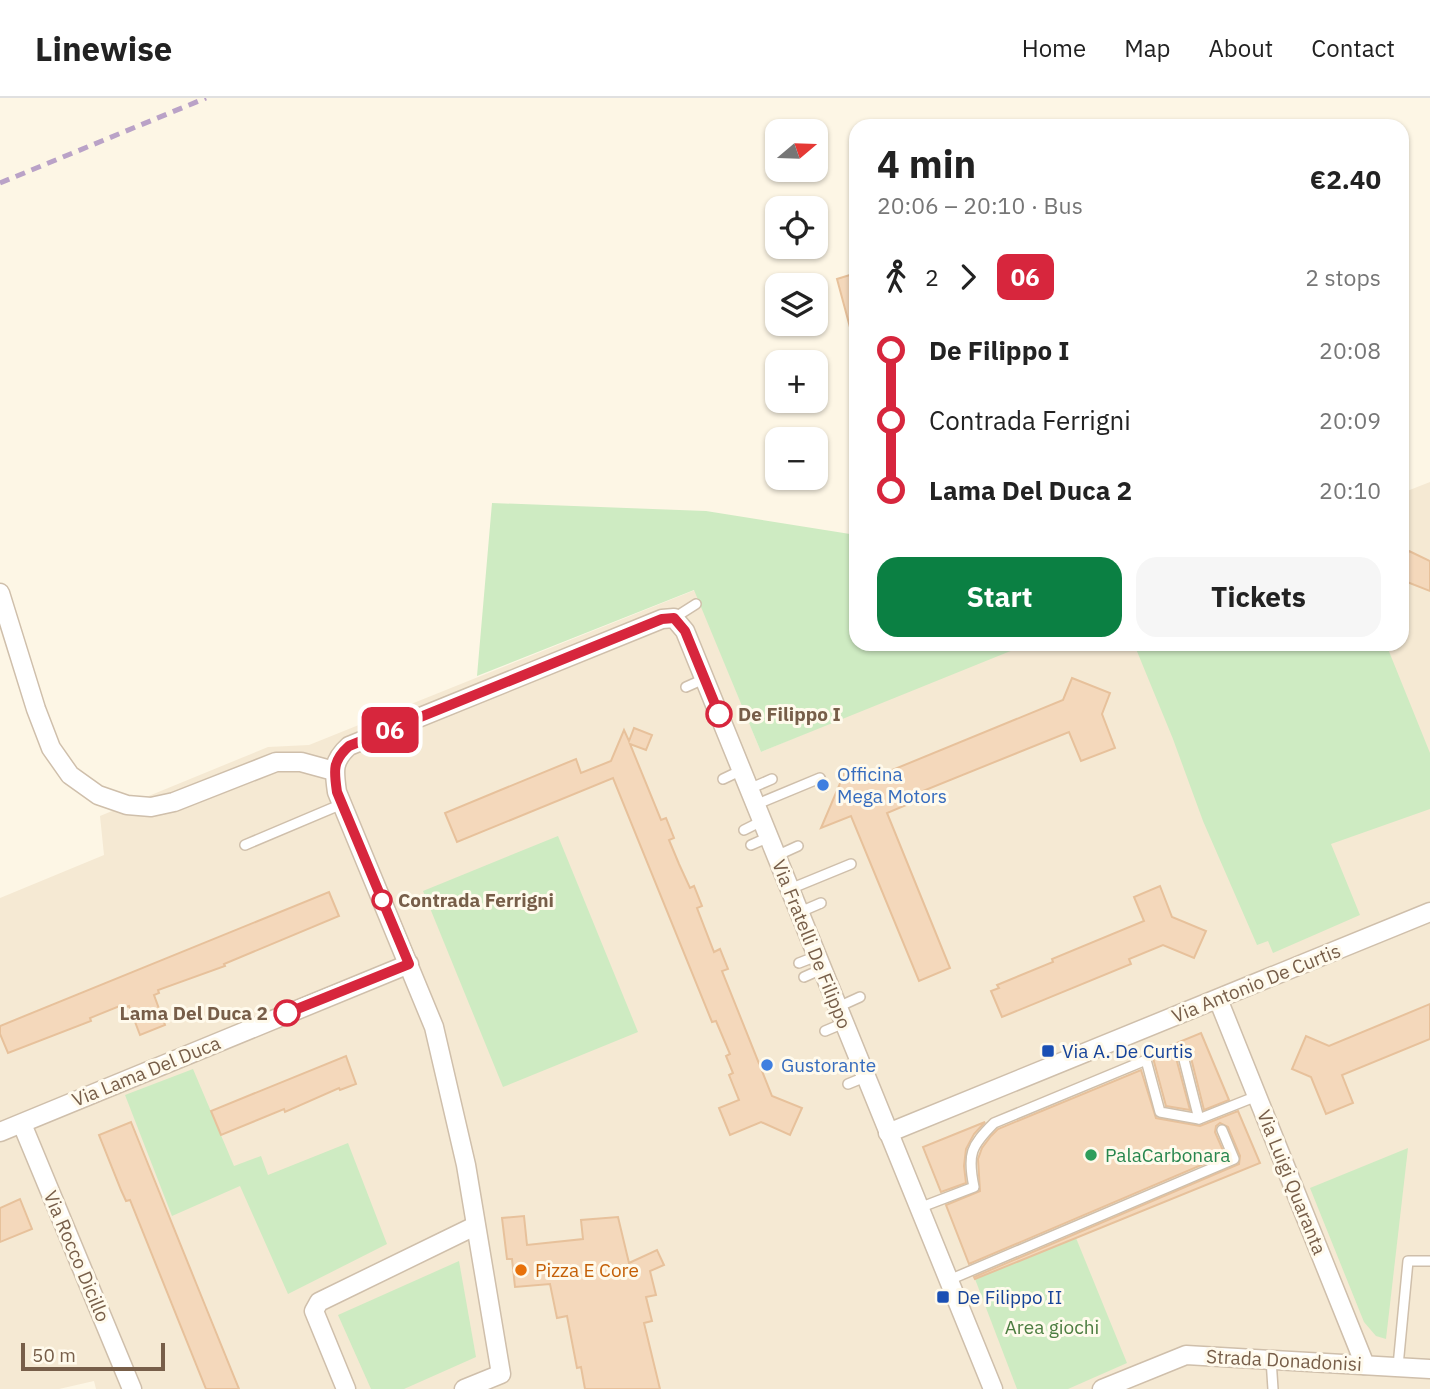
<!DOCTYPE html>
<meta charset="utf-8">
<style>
:root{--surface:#fff;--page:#f6f6f6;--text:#222;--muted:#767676;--line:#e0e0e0;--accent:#0b8043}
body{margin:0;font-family:"IBM Plex Sans",sans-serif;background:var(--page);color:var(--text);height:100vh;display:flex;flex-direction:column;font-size:26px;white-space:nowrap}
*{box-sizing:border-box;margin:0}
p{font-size:23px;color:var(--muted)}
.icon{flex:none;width:38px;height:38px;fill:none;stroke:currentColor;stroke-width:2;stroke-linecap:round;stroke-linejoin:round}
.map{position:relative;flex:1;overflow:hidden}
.sheet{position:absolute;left:849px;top:21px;width:560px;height:532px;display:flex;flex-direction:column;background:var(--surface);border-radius:21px;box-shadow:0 2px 5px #0004}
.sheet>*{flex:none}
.badge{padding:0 14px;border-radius:10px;font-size:24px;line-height:46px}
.needle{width:46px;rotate:71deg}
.controls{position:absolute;left:765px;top:21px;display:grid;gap:14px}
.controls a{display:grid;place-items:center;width:63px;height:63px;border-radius:14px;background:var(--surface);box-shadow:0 2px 5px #0004;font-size:35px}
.scale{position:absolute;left:21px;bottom:18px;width:144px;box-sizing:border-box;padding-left:7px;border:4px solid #775e49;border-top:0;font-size:19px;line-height:24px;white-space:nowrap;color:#775e49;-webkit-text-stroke:5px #fffaec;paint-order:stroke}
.map>.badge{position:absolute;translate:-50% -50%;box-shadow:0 0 0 4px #fff}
.legs{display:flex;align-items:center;gap:10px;height:77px;padding:0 28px;font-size:23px}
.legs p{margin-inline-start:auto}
.headline{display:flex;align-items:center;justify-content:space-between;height:119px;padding:0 28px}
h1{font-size:38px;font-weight:700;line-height:52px}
.button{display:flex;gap:14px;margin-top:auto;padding:14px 28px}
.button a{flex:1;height:80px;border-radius:21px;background:var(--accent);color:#fff;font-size:28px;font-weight:700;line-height:80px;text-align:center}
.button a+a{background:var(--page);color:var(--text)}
ul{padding:0 28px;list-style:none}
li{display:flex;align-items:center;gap:24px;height:70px;font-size:26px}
li i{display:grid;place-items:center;width:10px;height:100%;margin:0 9px;background:currentColor}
li i::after{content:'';width:18px;height:18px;margin:-9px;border:5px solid;border-radius:50%;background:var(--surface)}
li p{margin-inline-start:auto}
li:first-child i{background:linear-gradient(#0000 50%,currentColor 0)}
li:last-child i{background:linear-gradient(currentColor 50%,#0000 0)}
header{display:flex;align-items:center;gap:42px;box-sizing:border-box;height:98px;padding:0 35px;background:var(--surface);border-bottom:2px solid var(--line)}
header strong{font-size:33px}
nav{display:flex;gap:38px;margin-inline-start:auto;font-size:24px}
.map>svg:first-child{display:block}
.residential{fill:#f5e9d3}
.green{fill:#ceebc2}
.building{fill:#f4d8bb;stroke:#e7c19b;stroke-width:2}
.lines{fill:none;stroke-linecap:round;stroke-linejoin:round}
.lane-casing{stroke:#cfbfab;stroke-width:12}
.street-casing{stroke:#cfbfab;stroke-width:21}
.lane{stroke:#fff;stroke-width:9}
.street{stroke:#fff;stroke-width:18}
.rail{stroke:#baa2c7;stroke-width:5;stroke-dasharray:10 7;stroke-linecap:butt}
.line-1-casing{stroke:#fff;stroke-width:16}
.line-1{stroke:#d7263d;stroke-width:10}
.stop-1-dot{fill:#fff;stroke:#d7263d;stroke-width:3.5}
.shop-dot{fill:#3f7fe0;stroke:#fffaec;stroke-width:2.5}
.transit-dot{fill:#1a4fb4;stroke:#fffaec;stroke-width:2.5}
.leisure-dot{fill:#2e9e5b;stroke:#fffaec;stroke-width:2.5}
.food-dot{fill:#e8710a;stroke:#fffaec;stroke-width:2.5}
.labels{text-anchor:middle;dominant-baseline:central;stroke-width:6;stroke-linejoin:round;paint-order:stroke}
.stop-label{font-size:19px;font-weight:bold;fill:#775e49;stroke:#fffaec;text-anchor:start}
.shop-label{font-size:19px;fill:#366cbe;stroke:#fffaec;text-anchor:start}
.street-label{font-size:19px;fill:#775e49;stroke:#fffaec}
.transit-label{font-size:19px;fill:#164399;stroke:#fffaec;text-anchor:start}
.leisure-label{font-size:19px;fill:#27864d;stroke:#fffaec;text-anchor:start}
.food-label{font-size:19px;fill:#c56008;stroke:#fffaec;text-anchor:start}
.park-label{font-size:19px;fill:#4c7d40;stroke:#fffaec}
</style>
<header>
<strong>Linewise</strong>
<nav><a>Home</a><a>Map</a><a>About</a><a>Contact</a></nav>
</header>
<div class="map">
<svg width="1430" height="1291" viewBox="0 0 1430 1291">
<rect width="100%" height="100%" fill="#fdf6e5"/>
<!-- residential -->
<path class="residential" d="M1430 384V1291H96L94 1283 59 1291H0V800L104 757 100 718 268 649 309 647 695 492 761 654 1019 546H1402V395Z"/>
<!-- green -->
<g class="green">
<path d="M492 405 706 413 850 436 856 418V546H1028L761 654 694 492 477 578Z"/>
<path d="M1134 546H1386L1430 655V711L1331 746 1360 817 1273 855 1268 843 1257 847 1203 723 1173 641Z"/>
<path d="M558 738 638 934 503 989 423 793Z"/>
<path d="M193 971 234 1068 261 1058 268 1077 348 1045 387 1146 288 1196 240 1088 172 1118 125 997Z"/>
<path d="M1408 1050 1386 1241 1376 1238 1364 1224 1310 1090Z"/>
<path d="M1076 1140 1127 1265 1068 1291H1017L975 1181Z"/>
<path d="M459 1163 476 1259 404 1291H371L338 1217Z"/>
</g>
<!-- building -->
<g class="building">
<path d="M856 175V233H851L837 181Z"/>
<path d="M1409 453 1430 463V493L1402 482V471Z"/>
<path d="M1072 580 1110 595 1102 616 1115 650 1081 663 1069 634 908 699 911 705 887 715 950 870 919 883 851 718 821 730 844 676 863 684 1063 602Z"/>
<path d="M634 630 652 637 646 652 630 646 661 722 666 720 674 740 669 742 679 766 690 790 694 788 702 808 697 810 714 854 720 851 728 871 722 873 772 998 802 1010 790 1037 761 1024 730 1037 719 1010 739 1002 729 977 733 975 726 958 730 956 716 923 712 924 613 680 457 744 445 715 576 661 581 675 611 663 624 632 629 643Z"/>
<path d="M1160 788 1172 819 1206 833 1194 860 1163 847 1129 861 1131 866 1002 919 991 893 999 890 997 887 1053 864 1052 861 1144 823 1134 799Z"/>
<path d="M329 794 339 818 224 866 225 868 158 892 159 895 154 897 165 927 140 937 129 908 123 910 122 907 90 920 91 923 8 955 0 936V928Z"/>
<path d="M1430 906V941L1342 977 1353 1005 1326 1016 1311 979 1292 971 1306 938 1329 948Z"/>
<path d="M1201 935 1229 1002 1204 1012 1189 952 1181 947 1177 950 1175 956 1190 1012 1166 1008 1153 960 1150 956Z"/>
<path d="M346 958 356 986 340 992 339 990 285 1014 284 1011 221 1037 211 1013Z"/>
<path d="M1141 972 1156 1020 1200 1028 1238 1013 1260 1065 975 1181 974 1179 1239 1066 1240 1058 1228 1029 1220 1025 1216 1028 1215 1034 1225 1057 969 1166 946 1107 980 1093 978 1061 982 1050 991 1038 998 1031Z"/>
<path d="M131 1024 196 1185 239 1291H206L130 1102 126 1103 121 1092 99 1037Z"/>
<path d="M985 1024 974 1036 966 1051 964 1068 966 1085 941 1094 923 1049Z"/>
<path d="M20 1101 32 1131 0 1144V1110Z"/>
<path d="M524 1118 527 1147 583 1141 581 1122 618 1119 629 1165 657 1152 664 1167 650 1173 656 1197 646 1199 652 1223 644 1225 660 1291H585L581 1269 577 1270 567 1218 557 1220 550 1186 515 1189 512 1161H507L502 1120Z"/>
</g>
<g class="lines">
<!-- lane casing -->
<g class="lane-casing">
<g id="lane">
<path d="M674 520 696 506"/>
<path d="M686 589 704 581"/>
<path d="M723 681 742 672"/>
<path d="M749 691 772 681"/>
<path d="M755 707 820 680 824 689"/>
<path d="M744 732 762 723"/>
<path d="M245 747 342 706"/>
<path d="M751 747 769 739"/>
<path d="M776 758 798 748"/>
<path d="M790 791 851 766"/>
<path d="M800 814 821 805"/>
<path d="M799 865 817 858"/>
<path d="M804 879 822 871"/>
<path d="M838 909 860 899"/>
<path d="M825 933 844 925"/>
<path d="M1182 954 1199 1021"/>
<path d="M848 986 865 979"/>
<path d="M919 1110 974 1089C967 1056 971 1048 994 1025L1146 962 1160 1014 1199 1021 1257 998"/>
<path d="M949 1182 1234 1061 1222 1032"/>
<path d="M1271 1261 1273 1291"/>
<path d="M1398 1268 1408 1163H1430"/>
</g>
</g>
<!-- street casing -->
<g class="street-casing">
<g id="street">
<path d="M0 495 36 611 51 650 70 677 98 697 127 707 151 709 174 704 276 664H301L334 673"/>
<path d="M1218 901 1365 1267"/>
<path d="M22 1026 132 1291"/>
<path d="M0 1034 409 866"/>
<path d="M888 1035 1430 814"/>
<path d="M346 1291 314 1213 319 1204 475 1128"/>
<path d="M464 1291 501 1276 466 1067 434 929 337 694C334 673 332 663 349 648L662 521 674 520 685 533 993 1291"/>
<path d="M1102 1291 1186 1257 1430 1271"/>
</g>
</g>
<!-- lane -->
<use href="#lane" class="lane"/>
<!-- street -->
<use href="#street" class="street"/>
<!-- rail -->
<path class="rail" d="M0 85 206 0"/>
</g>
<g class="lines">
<!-- line-1 casing -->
<g class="line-1-casing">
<path id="line-1" d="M287 915 409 866 337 694C334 673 332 663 349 648L662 521 674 520 685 533 719 616"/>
</g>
<!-- line-1 -->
<use href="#line-1" class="line-1"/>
</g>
<!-- markers -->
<g class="stop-1-dot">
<circle cx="719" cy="616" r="12"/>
<circle cx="382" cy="802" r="9"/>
<circle cx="287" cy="915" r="12"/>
</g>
<g class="shop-dot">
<circle cx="823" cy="687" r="7"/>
<circle cx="767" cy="967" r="7"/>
</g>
<g class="transit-dot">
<rect x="1041" y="946" width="14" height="14" rx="3.5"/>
<rect x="936" y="1192" width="14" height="14" rx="3.5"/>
</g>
<circle class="leisure-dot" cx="1091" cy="1057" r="7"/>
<circle class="food-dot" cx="521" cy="1172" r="7"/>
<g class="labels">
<!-- stop labels -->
<g class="stop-label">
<text x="738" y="616">De Filippo I</text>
<text x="398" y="802">Contrada Ferrigni</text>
<text x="268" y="915" text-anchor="end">Lama Del Duca 2</text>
</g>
<!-- shop labels -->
<g class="shop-label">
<text x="837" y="676">Officina<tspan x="837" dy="22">Mega Motors</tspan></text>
<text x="781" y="967">Gustorante</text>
</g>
<!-- street labels -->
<g class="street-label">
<text transform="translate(812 846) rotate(68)">Via Fratelli De Filippo</text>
<text transform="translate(1256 885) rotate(-22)">Via Antonio De Curtis</text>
<text transform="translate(146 973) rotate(-22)">Via Lama Del Duca</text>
<text transform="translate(1292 1084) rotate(68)">Via Luigi Quaranta</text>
<text transform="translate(77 1158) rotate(67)">Via Rocco Dicillo</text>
<text transform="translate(1284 1262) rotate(3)">Strada Donadonisi</text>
</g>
<!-- transit labels -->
<g class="transit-label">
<text x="1062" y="953">Via A. De Curtis</text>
<text x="957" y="1199">De Filippo II</text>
</g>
<!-- leisure labels -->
<g class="leisure-label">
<text x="1105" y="1057">PalaCarbonara</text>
</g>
<!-- food labels -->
<g class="food-label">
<text x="535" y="1172">Pizza E Core</text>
</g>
<!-- park labels -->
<g class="park-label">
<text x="1052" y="1229">Area giochi</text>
</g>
</g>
</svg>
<div class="controls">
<a><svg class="needle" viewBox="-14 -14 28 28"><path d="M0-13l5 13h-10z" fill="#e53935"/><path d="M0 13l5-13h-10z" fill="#767676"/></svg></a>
<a><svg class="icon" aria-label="locate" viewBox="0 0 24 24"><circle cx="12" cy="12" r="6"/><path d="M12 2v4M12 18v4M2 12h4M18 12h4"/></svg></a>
<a><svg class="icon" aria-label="layers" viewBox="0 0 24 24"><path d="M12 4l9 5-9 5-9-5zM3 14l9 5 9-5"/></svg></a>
<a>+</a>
<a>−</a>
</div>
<div class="scale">50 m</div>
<b class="badge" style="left:390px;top:632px;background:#d7263d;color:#fff">06</b>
<section class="sheet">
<div class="headline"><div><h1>4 min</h1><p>20:06 – 20:10 · Bus</p></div><b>€2.40</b></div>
<div class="legs"><svg class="icon" aria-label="walk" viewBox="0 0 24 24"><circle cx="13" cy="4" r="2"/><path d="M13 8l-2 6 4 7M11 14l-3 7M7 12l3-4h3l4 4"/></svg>2<svg class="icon" aria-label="forward" viewBox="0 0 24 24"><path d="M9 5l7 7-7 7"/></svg><b class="badge" style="background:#d7263d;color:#fff">06</b><p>2 stops</p></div>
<ul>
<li><i style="color:#d7263d"></i><b>De Filippo I</b><p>20:08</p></li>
<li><i style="color:#d7263d"></i><span>Contrada Ferrigni</span><p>20:09</p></li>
<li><i style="color:#d7263d"></i><b>Lama Del Duca 2</b><p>20:10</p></li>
</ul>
<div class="button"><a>Start</a><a>Tickets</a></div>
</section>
</div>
